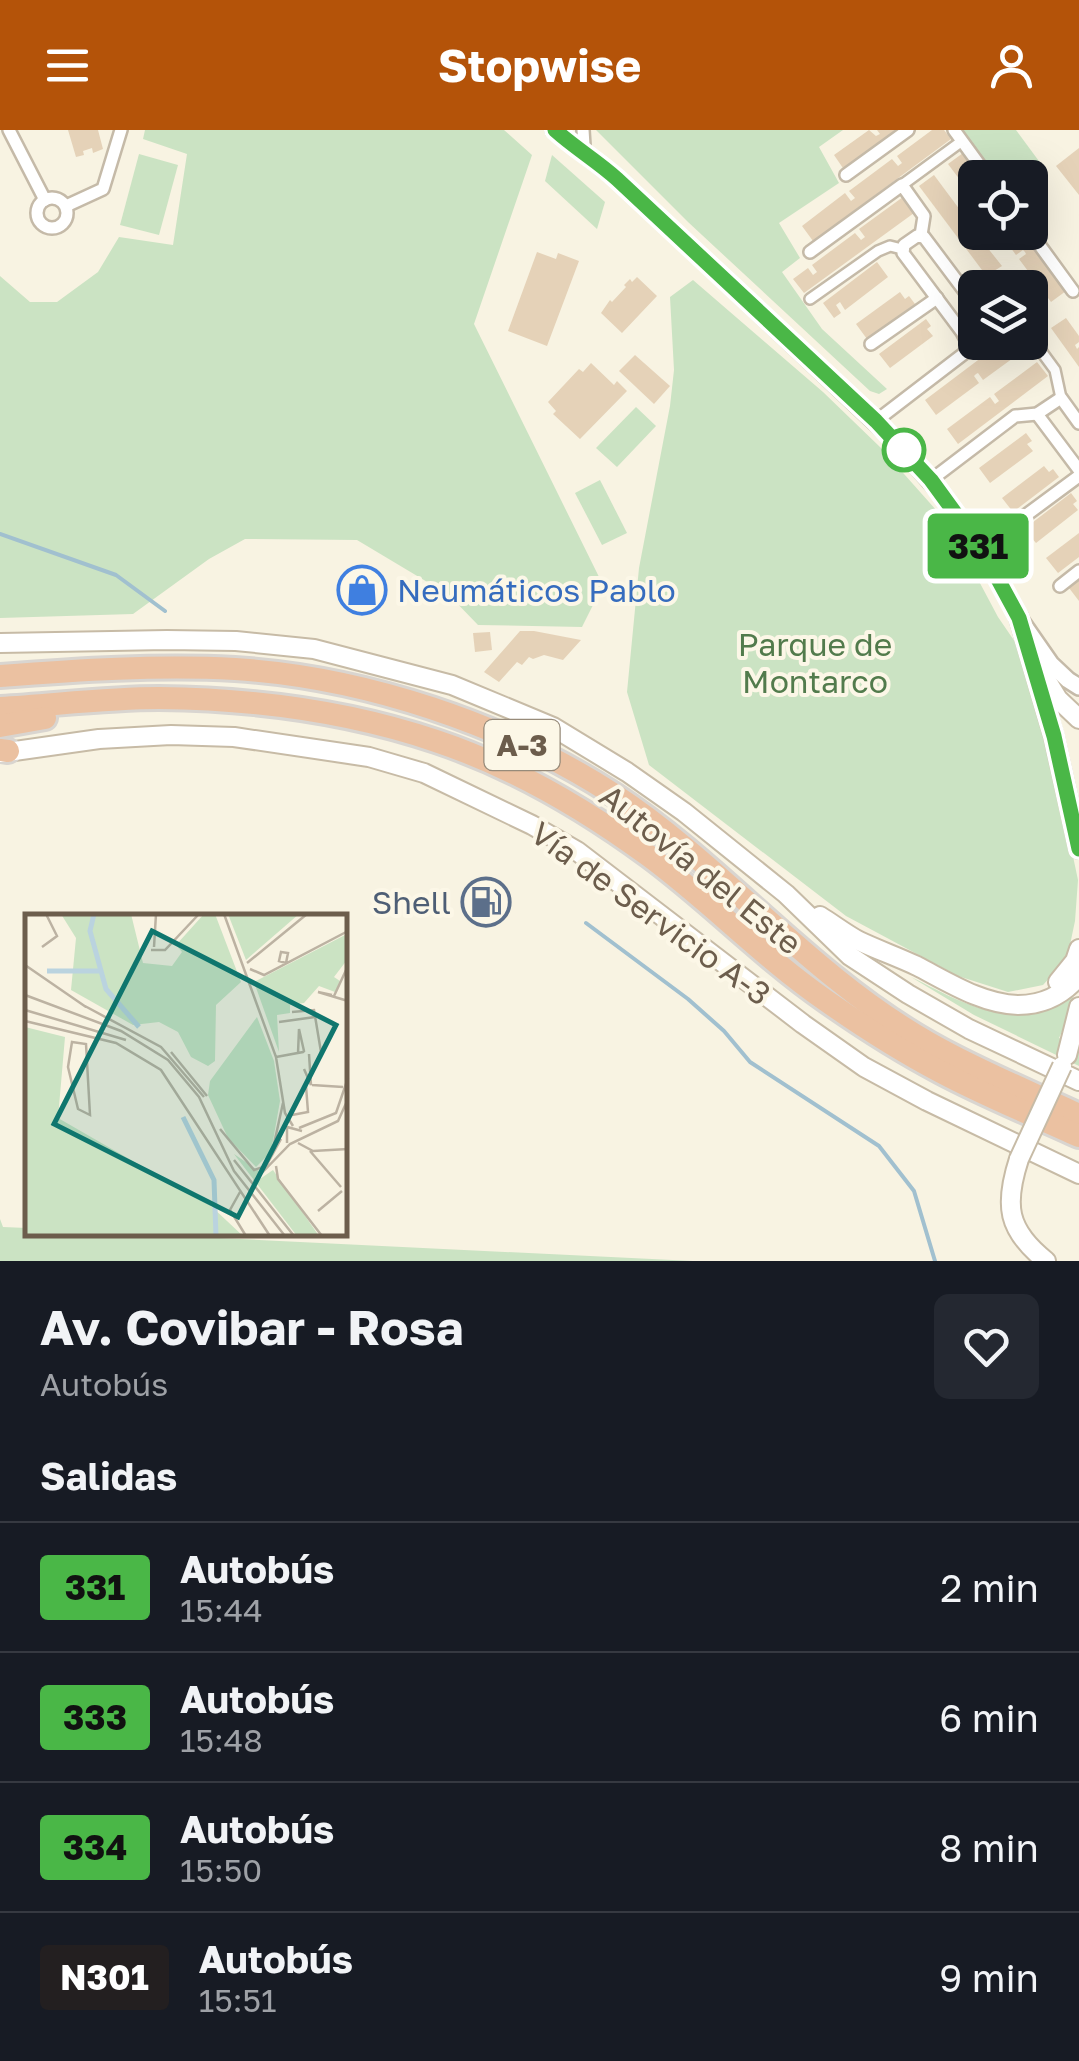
<!DOCTYPE html>
<html lang="es">
<meta charset="utf-8">
<style>
:root{--surface:#171b24;--page:#242831;--text:#f1f3f6;--muted:#9ea1a6;--line:#363941;--accent:#b45309}
body{margin:0;font-family:"Golos Text",sans-serif;background:var(--page);color:var(--text);height:100vh;display:flex;flex-direction:column;font-size:38px;white-space:nowrap}
*{box-sizing:border-box;margin:0}
p{font-size:32px;color:var(--muted)}
.icon{flex:none;width:55px;height:55px;fill:none;stroke:currentColor;stroke-width:2;stroke-linecap:round;stroke-linejoin:round}
.map{position:relative;height:1131px;overflow:hidden}
.details{display:flex;flex-direction:column;background:var(--surface);flex:1}
.details>*{flex:none}
.badge{padding:0 20px;border-radius:8px;font-size:35px;line-height:65px}
.tools{position:absolute;left:958px;top:30px;display:grid;gap:20px}
.tools a{display:grid;place-items:center;width:90px;height:90px;border-radius:15px;background:var(--surface);box-shadow:0 10px 40px #0002;font-size:50px}
.map>.badge{position:absolute;translate:-50% -50%;box-shadow:0 0 0 5px #fff}
h2{padding:0 40px;font-size:38px;line-height:90px}
.round{display:grid;place-items:center;flex:none;width:105px;height:105px;border-radius:15px;background:var(--page)}
.overview{display:flex;align-items:center;justify-content:space-between;height:170px;padding:0 40px}
h1{font-size:48px;font-weight:700;line-height:75px}
ul{padding:0;list-style:none}
li{display:flex;align-items:center;gap:30px;height:130px;padding:0 40px;border-top:2px solid var(--line)}
li div{flex:1}
li b{display:block;font-size:38px}
li em{font-style:normal}
li .badge{min-width:110px;font-weight:700;text-align:center}
header{display:flex;justify-content:space-between;align-items:center;height:130px;padding:0 40px;background:var(--accent);color:#fff;font-size:45px;font-weight:700}
.map>svg:first-child{display:block}
.green{fill:#cbe3c3}
.lines{fill:none;stroke-linecap:round;stroke-linejoin:round}
.stream{stroke:#a1c0cf;stroke-width:4}
.building{fill:#e5d2b8}
.pedestrian-casing{stroke:#c5baa8;stroke-width:14}
.minor-casing{stroke:#c5baa8;stroke-width:16}
.tertiary-casing{stroke:#c5baa8;stroke-width:20}
.secondary-casing{stroke:#c7bba6;stroke-width:22}
.motorway-casing{stroke:#d9d5d0;stroke-width:28}
.pedestrian{stroke:#fff;stroke-width:9}
.minor{stroke:#fff;stroke-width:11}
.tertiary{stroke:#fff;stroke-width:15}
.secondary{stroke:#fff;stroke-width:18}
.motorway{stroke:#ebc1a1;stroke-width:22}
.secondary-bridge-casing{stroke:#c7bba6;stroke-width:22;stroke-linecap:butt}
.secondary-bridge{stroke:#fff;stroke-width:18}
.line-casing{stroke:#fff;stroke-width:22}
.line{stroke:#4ab747;stroke-width:15}
.stop-dot{fill:#fff;stroke:#4ab747;stroke-width:5}
.labels{text-anchor:middle;dominant-baseline:central;stroke-width:8;stroke-linejoin:round;paint-order:stroke}
.shield{fill:#fcf7e7;stroke:#978b7a;stroke-width:2.5}
.shield-label{font-size:30px;font-weight:bold;fill:#6c5d4c}
.shop-label{font-size:32px;fill:#366cbe;stroke:#fcf7e7;text-anchor:start}
.park-label{font-size:32px;fill:#527b4c;stroke:#fcf7e7}
.street-label{font-size:32px;fill:#6c5d4c;stroke:#fcf7e7}
.service-label{font-size:32px;fill:#4e5e75;stroke:#fcf7e7;text-anchor:end}
.inset-river{fill:none;stroke:#bad3df;stroke-width:5}
.inset-road{fill:none;stroke:#bcb2a2;stroke-width:2.5}
.view{fill:#0f766e;fill-opacity:0.15;stroke:#0f766e;stroke-width:5}
.inset-edge{fill:none;stroke:#6c5d4c;stroke-width:5}
</style>
<header><svg class="icon" aria-label="menu" viewBox="0 0 24 24"><path d="M4 6h16M4 12h16M4 18h16"/></svg>Stopwise<svg class="icon" aria-label="person" viewBox="0 0 24 24"><circle cx="12" cy="8" r="4"/><path d="M4 21q1-7 8-7t8 7"/></svg></header>
<div class="map">
<svg width="1079" height="1131" viewBox="0 0 1079 1131">
<rect width="100%" height="100%" fill="#f8f3e2"/>
<!-- green -->
<g class="green">
<path d="M145 0H504L532 25 474 194 603 455 582 497 478 495 449 465 357 410 245 409 209 429 133 484 0 488V146L30 172H57L98 142 119 107 173 115 187 24 143 9Z"/>
<path d="M596 0H843L819 17 839 53 779 93 800 128 782 142 822 199 887 259 879 264 870 261 688 92Z"/>
<path d="M958 0H1016L1044 38 1030 49 994 47Z"/>
<path d="M139 24 178 35 159 105 120 95Z"/>
<path d="M552 25 605 72 597 99 545 51Z"/>
<path d="M693 150 823 262 880 317 937 381 965 425 998 487 1024 525 1048 608 1078 750 1075 791 1067 829 1043 855 1008 862 958 846 846 786 649 635 627 562 639 438 670 276 674 240 670 167Z"/>
<path d="M636 277 656 296 617 337 596 318Z"/>
<path d="M600 350 627 403 602 415 575 363Z"/>
<path d="M911 847C948 865 997 895 1040 881 1050 878 1060 871 1069 866L1077 869 1059 908 1079 917V936L974 885Z"/>
<path d="M0 1089 3 1097 27 1098 28 1104H136L693 1131H0Z"/>
</g>
<g class="lines">
<!-- stream -->
<g class="stream">
<path d="M0 404 116 445 165 481"/>
<path d="M586 793 688 869 724 901 750 932 879 1016 914 1061 935 1131"/>
</g>
</g>
<!-- building -->
<g class="building">
<path d="M68 0H98L103 19 93 23 92 18 83 21 84 25 76 27Z"/>
<path d="M869 0 876 6 880 4 877 0H900L845 41 834 25Z"/>
<path d="M932 0H944L951 9 813 111 802 96 845 63 851 71 855 68 849 61 892 29 898 36 902 33 897 26Z"/>
<path d="M1079 18V65L1056 36Z"/>
<path d="M963 23 981 48H975V70L948 34Z"/>
<path d="M934 45 966 88 959 94 961 96 962 98 970 92 975 102 1002 136 994 141 997 145 1004 140 1018 158H995L988 148 919 56Z"/>
<path d="M903 67 914 83 804 163 793 149 808 138 813 145 817 142 812 135 855 103 861 110 865 107 859 99Z"/>
<path d="M999 102H1022L1066 161 1051 172 1019 129 1026 124 1025 122 1023 120 1016 125Z"/>
<path d="M537 122 556 129 558 123 579 131 547 216 508 201Z"/>
<path d="M877 132 888 147 845 180 840 172 836 175 841 183 834 188 823 173Z"/>
<path d="M637 147 657 166 622 203 601 183 610 170 612 172 626 157 624 155 630 149 632 152Z"/>
<path d="M900 162 905 169 909 166 915 174 867 209 856 194Z"/>
<path d="M1066 188 1079 206V212L1075 215 1077 219 1079 217V237L1051 198Z"/>
<path d="M926 189 931 196 927 199 933 206 890 238 879 224Z"/>
<path d="M1002 212H1023L1027 218 983 250 978 243 976 244 974 246 979 253 936 285 925 270Z"/>
<path d="M635 225 670 256 654 274 619 241Z"/>
<path d="M1037 232 1048 246 958 314 947 299 990 267 995 274 999 271 994 264Z"/>
<path d="M591 233 614 255 617 251 627 261 580 309 553 284 556 281 548 272 579 239 583 242Z"/>
<path d="M1026 303 1032 311 1027 314 1033 321 990 353 979 338Z"/>
<path d="M1044 336 1049 342 1053 339 1059 347 1013 382 1002 368Z"/>
<path d="M1071 363 1077 371 1073 374 1078 380 1036 413 1024 399Z"/>
<path d="M1079 403V427L1058 443 1046 428Z"/>
<path d="M357 436 386 467 367 484 338 453Z"/>
<path d="M1079 450V471L1069 458Z"/>
<path d="M520 501H534L581 510 563 530 544 525 533 529 529 527 522 535 517 532 499 552 484 542Z"/>
<path d="M490 502 492 520 475 522 473 503Z"/>
</g>
<g class="lines">
<!-- pedestrian casing -->
<g class="pedestrian-casing">
<g id="pedestrian">
<path d="M902 55 962 11"/>
<path d="M810 169 878 121 890 116 902 119"/>
<path d="M1030 206 1055 240 1061 268"/>
</g>
</g>
<!-- minor casing -->
<g class="minor-casing">
<g id="minor">
<path d="M9 0 45 70"/>
<path d="M583 0 584 15"/>
<path d="M954 0 989 48"/>
<path d="M846 45 908 0"/>
<circle cx="52" cy="83" r="15"/>
<path d="M66 76 103 59 121 0"/>
<path d="M1030 102 1073 161"/>
<path d="M810 122 902 55 924 86 921 105"/>
<path d="M871 214 937 168"/>
<path d="M971 219 962 202 903 123 904 115 917 106 924 107 975 175"/>
<path d="M1037 284 1079 340"/>
<path d="M876 291 979 212"/>
<path d="M931 350 1015 286 1037 284 1061 268 1079 293"/>
<path d="M1014 394 1079 346"/>
<path d="M1060 456 1079 441"/>
</g>
</g>
<!-- tertiary casing -->
<g class="tertiary-casing">
<path id="tertiary" d="M554 0 617 49 891 307 944 367 987 429 1019 488 1051 534 1068 550 1079 557"/>
</g>
<!-- secondary casing -->
<g class="secondary-casing">
<g id="secondary">
<path d="M1019 488 1054 607 1079 719"/>
<path d="M0 513 167 510 236 511 314 519 452 555 553 597 627 642 684 682 786 764 850 826 908 864 969 899 1079 951"/>
<path d="M1042 543 1058 569 1079 589"/>
<path d="M0 623 99 609 171 605 234 607 369 627 424 643 532 695 577 721 803 894 864 937 927 971 1079 1044"/>
<path d="M820 786C833 794 846 804 859 811 878 820 898 827 917 836 948 852 982 874 1018 875 1043 875 1064 864 1079 846"/>
<path d="M1058 852 1075 831 1079 819"/>
<path d="M1067 925 1079 877"/>
<path d="M1019 1029C1004 1075 1007 1100 1046 1131"/>
</g>
</g>
<!-- motorway casing -->
<g class="motorway-casing">
<g id="motorway">
<path d="M0 546C78 540 157 535 235 539 364 547 505 594 613 664 694 717 760 788 835 848 872 878 913 906 955 927 996 948 1038 966 1079 985"/>
<path d="M0 578C53 575 106 568 159 568 253 569 347 581 436 611 511 636 585 679 649 726 710 771 763 827 825 870 862 896 901 921 941 942 986 966 1033 985 1079 1006"/>
<path d="M0 596 45 588"/>
<path d="M0 620 8 621"/>
</g>
</g>
<!-- pedestrian -->
<use href="#pedestrian" class="pedestrian"/>
<!-- minor -->
<use href="#minor" class="minor"/>
<!-- tertiary -->
<use href="#tertiary" class="tertiary"/>
<!-- secondary -->
<use href="#secondary" class="secondary"/>
<!-- motorway -->
<use href="#motorway" class="motorway"/>
<!-- secondary-bridge casing -->
<g class="secondary-bridge-casing">
<path id="secondary-bridge" d="M1019 1029 1062 936"/>
</g>
<!-- secondary-bridge -->
<use href="#secondary-bridge" class="secondary-bridge"/>
</g>
<g class="lines">
<!-- line casing -->
<g class="line-casing">
<path id="line" d="M555 0C575 18 597 31 617 49L876 291 931 350 966 398 987 429 1019 488 1054 606 1079 719"/>
</g>
<!-- line -->
<use href="#line" class="line"/>
</g>
<!-- icons -->
<defs>
<g id="shop-ring" transform="scale(2.5)"><circle r="9.5" fill="#fcf7e7" stroke="#3f7fe0" stroke-width="1.5"/><path d="M-5-2.5h2.3a2.7 3.5 0 0 1 5.4 0H5L5.5 6h-11ZM-1.5-2.5h3a1.5 2.3 0 0 0-3 0Z" fill="#3f7fe0"/></g>
<g id="fuel-ring" transform="scale(2.5)"><circle r="9.5" fill="#fcf7e7" stroke="#5c6f8a" stroke-width="1.5"/><path d="M-5.5-6h7V0h2V4h1.3V-2.5L3-4.5l.8-.8L6-3V5H2.5V1h-1V6h-7ZM-4.2-4.7v3.2H.2V-4.7Z" fill="#5c6f8a"/></g>
</defs>
<g fill-rule="evenodd">
<use href="#shop-ring" x="362" y="460"/>
<use href="#fuel-ring" x="486" y="772"/>
</g>
<!-- markers -->
<circle class="stop-dot" cx="904" cy="320" r="20"/>
<g class="labels">
<!-- shield labels -->
<rect class="shield" x="484.5" y="590" width="75" height="50" rx="8"/>
<g class="shield-label">
<text x="522" y="615">A-3</text>
</g>
<!-- shop labels -->
<g class="shop-label">
<text x="397" y="460">Neumáticos Pablo</text>
</g>
<!-- park labels -->
<g class="park-label">
<text x="815" y="514">Parque de<tspan x="815" dy="37">Montarco</tspan></text>
</g>
<!-- street labels -->
<g class="street-label">
<text transform="translate(701 739) rotate(39)">Autovía del Este</text>
<text transform="translate(651 783) rotate(36)">Vía de Servicio A-3</text>
</g>
<!-- service labels -->
<g class="service-label">
<text x="451" y="772">Shell</text>
</g>
</g>
<!-- overview -->
<g transform="translate(25 784)">
<rect width="322" height="322" fill="#f8f3e2"/>
<path d="M36 0H106L118 49 147 52 157 38 151 31 179 0H190L216 68 191 91 190 147 183 152 166 143 153 118 134 108 108 111 46 76 51 24ZM203 0H274L221 46ZM322 20V46L309 63 315 67 310 78 294 72 279 89 265 91V99L252 101 254 138 229 68ZM232 103 249 147 255 187 246 238 231 253 203 224 183 181 185 167ZM0 113 40 123 33 204 186 292 218 322H0ZM209 240 234 257 232 267 248 256 294 322H272Z" fill="#cbe3c3"/>
<path class="inset-river" d="M69 0 65 17 81 75 114 113M22 57H74M158 203 189 266 191 322"/>
<path class="inset-road" d="M199 0 251 143 260 199 268 212M17 33 32 22 21 0M129 33 131 0M132 36H126H140L174 0M256 38 263 39 261 49 254 47ZM222 49 282 0M0 51 61 93M225 55 239 61 323 17M0 81 96 117 143 146 174 183 209 257 260 322M307 81 293 78 323 87M309 82 322 54M58 91 136 133 179 183M0 96 101 126M267 98 289 96 296 138M0 107 91 129 136 156 245 322M254 108 290 103M47 128 61 130 65 201 53 195 43 153ZM146 138 182 182M251 143 278 138 279 137 274 115 273 139M279 155 286 171 284 140M287 171 318 173M267 201 283 198 281 172M274 214 311 199 323 164M195 215 229 256 241 252 256 225M262 229V213L277 217M273 229 288 237 323 235M249 230 258 189M285 237 316 273M209 246 269 322M251 252 253 265 297 322M229 267 265 230 313 207 323 185M215 278 205 296 221 322M293 297 317 277"/>
<path class="view" d="M127 17 311 111 213 303 29 210Z"/>
<rect width="322" height="322" class="inset-edge"/>
</g>
</svg>
<div class="tools">
<a><svg class="icon" aria-label="locate" viewBox="0 0 24 24"><circle cx="12" cy="12" r="6"/><path d="M12 2v4M12 18v4M2 12h4M18 12h4"/></svg></a>
<a><svg class="icon" aria-label="layers" viewBox="0 0 24 24"><path d="M12 4l9 5-9 5-9-5zM3 14l9 5 9-5"/></svg></a>
</div>
<b class="badge" style="left:978px;top:416px;background:#4ab747;color:#111">331</b>
</div>
<section class="details">
<div class="overview"><div><h1>Av. Covibar - Rosa</h1><p>Autobús</p></div><a class="round"><svg class="icon" aria-label="heart" viewBox="0 0 24 24"><path d="M12 20l-8-8c-3-5 5-10 8-4 3-6 11-1 8 4z"/></svg></a></div>
<h2>Salidas</h2>
<ul>
<li><span class="badge" style="background:#4ab747;color:#111">331</span><div><b>Autobús</b><p>15:44</p></div><em>2 min</em></li>
<li><span class="badge" style="background:#4ab747;color:#111">333</span><div><b>Autobús</b><p>15:48</p></div><em>6 min</em></li>
<li><span class="badge" style="background:#4ab747;color:#111">334</span><div><b>Autobús</b><p>15:50</p></div><em>8 min</em></li>
<li><span class="badge" style="background:#231f20;color:#fff">N301</span><div><b>Autobús</b><p>15:51</p></div><em>9 min</em></li>
</ul>
</section>
